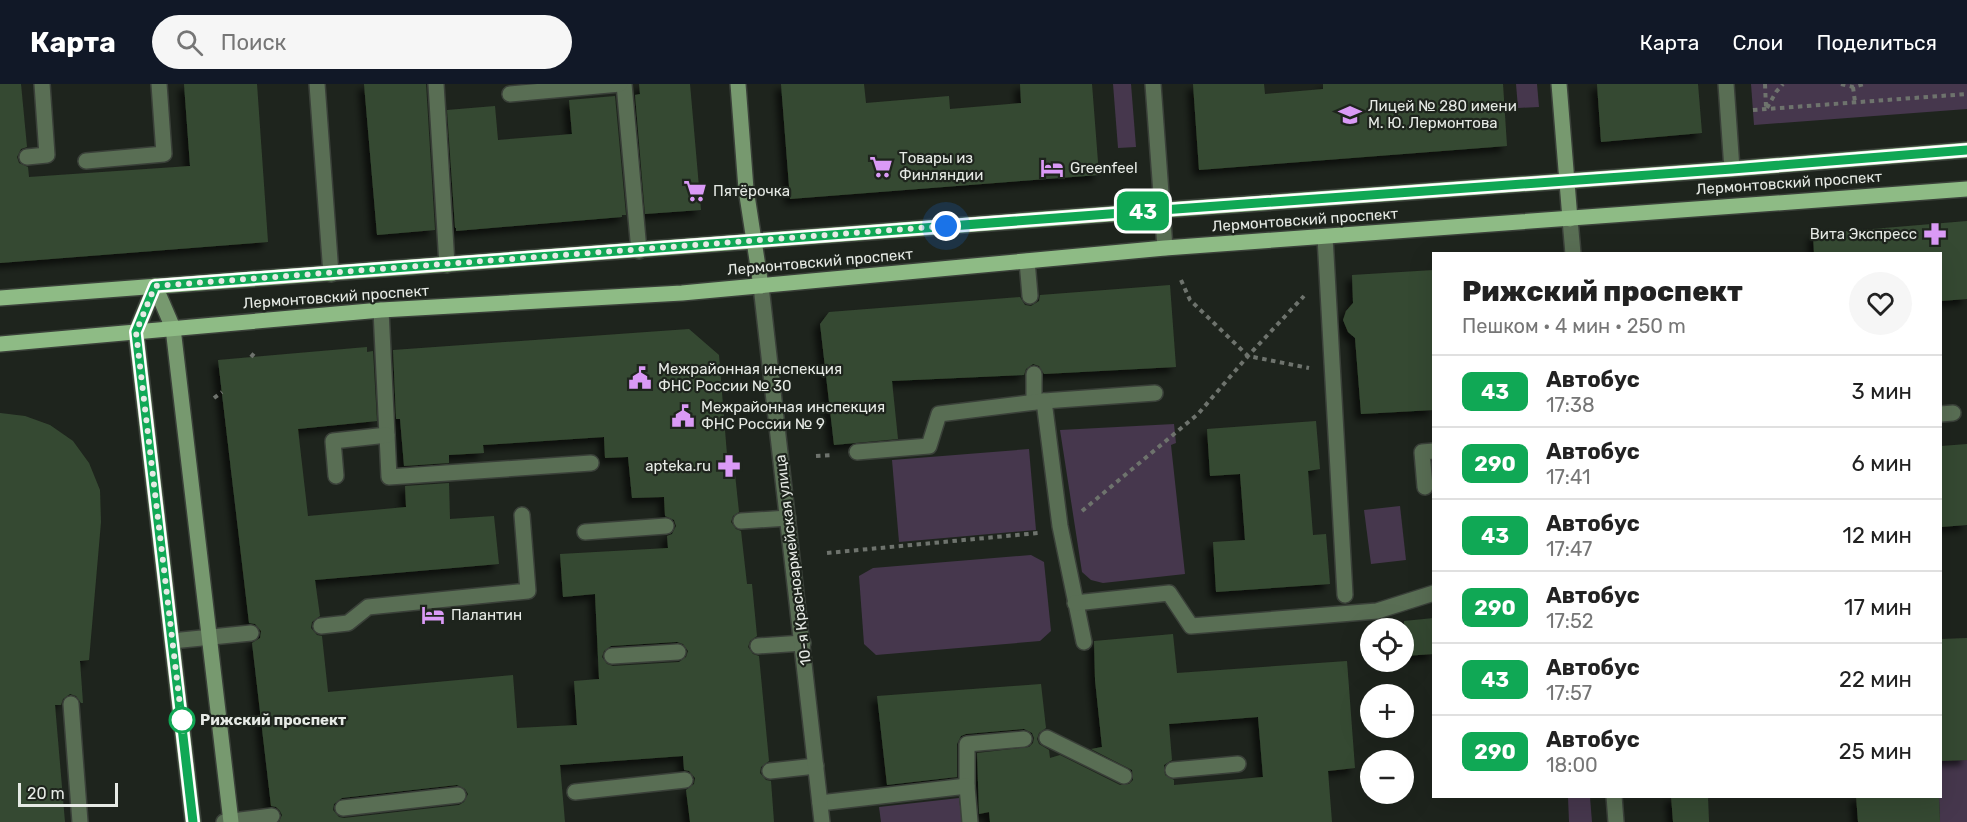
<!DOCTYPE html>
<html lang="ru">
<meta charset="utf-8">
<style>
:root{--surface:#fff;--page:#f6f6f6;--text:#222;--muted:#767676;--line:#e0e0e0;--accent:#111827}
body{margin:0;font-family:Rubik,sans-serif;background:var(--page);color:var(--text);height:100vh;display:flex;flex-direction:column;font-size:22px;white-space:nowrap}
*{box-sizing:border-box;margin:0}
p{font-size:20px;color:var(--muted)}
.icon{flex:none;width:33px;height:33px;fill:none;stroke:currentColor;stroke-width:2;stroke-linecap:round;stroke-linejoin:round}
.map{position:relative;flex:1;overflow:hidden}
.sheet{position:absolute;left:1432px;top:168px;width:510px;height:546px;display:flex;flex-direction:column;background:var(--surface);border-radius:0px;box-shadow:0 6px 24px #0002}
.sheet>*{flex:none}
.badge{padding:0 12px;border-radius:9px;font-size:21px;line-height:39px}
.fabs{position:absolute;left:1360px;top:534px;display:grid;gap:12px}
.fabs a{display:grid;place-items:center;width:54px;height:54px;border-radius:50%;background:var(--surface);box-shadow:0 6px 24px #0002;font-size:30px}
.scale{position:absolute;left:18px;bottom:15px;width:100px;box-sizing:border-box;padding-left:6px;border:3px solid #e6eae5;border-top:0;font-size:16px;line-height:21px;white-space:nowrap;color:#e6eae5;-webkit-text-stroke:4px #1e241d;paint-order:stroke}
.you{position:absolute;width:30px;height:30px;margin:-15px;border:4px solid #fff;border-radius:50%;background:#1a73e8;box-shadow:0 0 0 9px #1a73e833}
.map>.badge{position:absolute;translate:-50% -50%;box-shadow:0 0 0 3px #fff}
.round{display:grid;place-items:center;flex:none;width:63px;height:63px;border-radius:32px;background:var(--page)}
.headline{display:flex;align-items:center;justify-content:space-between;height:102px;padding:0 30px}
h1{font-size:28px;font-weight:800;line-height:45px}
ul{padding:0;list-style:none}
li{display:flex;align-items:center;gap:18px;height:72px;padding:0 30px;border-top:2px solid var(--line)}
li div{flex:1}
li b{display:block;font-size:22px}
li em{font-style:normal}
li .badge{min-width:66px;font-weight:700;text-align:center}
header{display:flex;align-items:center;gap:36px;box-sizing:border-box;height:84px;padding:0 30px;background:var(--accent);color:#fff}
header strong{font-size:28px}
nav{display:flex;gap:33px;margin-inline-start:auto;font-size:21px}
.search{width:420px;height:54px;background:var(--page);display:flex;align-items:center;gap:15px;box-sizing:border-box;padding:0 21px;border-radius:33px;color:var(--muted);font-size:22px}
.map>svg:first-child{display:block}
.green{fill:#46374d}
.building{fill:#364932;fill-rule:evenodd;filter:url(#shadow)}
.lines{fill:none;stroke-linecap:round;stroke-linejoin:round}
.lane-casing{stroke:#3a4039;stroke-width:18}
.street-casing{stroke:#3a4039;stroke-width:18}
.secondary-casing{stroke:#3a4039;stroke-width:18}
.primary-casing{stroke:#3a4039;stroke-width:18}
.path{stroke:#6e736d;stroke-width:4;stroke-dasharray:4.5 4.5;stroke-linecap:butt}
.lane{stroke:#596e54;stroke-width:15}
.street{stroke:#596e54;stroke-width:15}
.secondary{stroke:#77996f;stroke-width:15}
.primary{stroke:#8ebb85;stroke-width:15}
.line-casing{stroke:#fff;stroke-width:14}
.line{stroke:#10a855;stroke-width:9}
.walk{stroke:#e6eae5;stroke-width:6;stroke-dasharray:0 10.8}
.stop-dot{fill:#fff;stroke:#10a855;stroke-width:3}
.labels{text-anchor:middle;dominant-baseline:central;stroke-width:4.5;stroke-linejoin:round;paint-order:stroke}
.poi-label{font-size:15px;fill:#e6eae5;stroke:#1e241d;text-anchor:start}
.street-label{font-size:15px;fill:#e6eae5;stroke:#1e241d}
.stop-label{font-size:15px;font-weight:bold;fill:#e6eae5;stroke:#1e241d;text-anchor:start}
</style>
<header>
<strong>Карта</strong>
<div class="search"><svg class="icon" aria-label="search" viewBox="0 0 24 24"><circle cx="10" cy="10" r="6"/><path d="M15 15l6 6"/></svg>Поиск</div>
<nav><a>Карта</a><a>Слои</a><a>Поделиться</a></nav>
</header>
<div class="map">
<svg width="1967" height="738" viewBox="0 0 1967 738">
<defs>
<filter id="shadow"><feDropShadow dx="-5.5" dy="5.5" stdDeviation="3" flood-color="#0009"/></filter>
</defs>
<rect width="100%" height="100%" fill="#1e241d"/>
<!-- green -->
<g class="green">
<path d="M1113 0H1131L1136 63 1118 64Z"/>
<path d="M1516 0H1537L1539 23 1518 24Z"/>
<path d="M1751 0H1967V25L1754 41Z"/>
<path d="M1174 340 1176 359 1171 361 1185 490 1103 499 1091 496 1082 488 1060 346Z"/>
<path d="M1029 365 1036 446 899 458 892 376Z"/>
<path d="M1400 422 1406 476 1371 480 1364 426Z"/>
<path d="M1031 471 1044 478 1051 547 1040 557 876 571 864 560 859 492 873 484Z"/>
<path d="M1967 676V738H1940L1939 713 1941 712V677Z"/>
<path d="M1568 713H1590L1592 738H1569Z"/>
<path d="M959 714 962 738H881L879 723Z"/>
</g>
<!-- building -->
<g class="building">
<path d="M0 0H21L27 63 21 65 17 73 19 79 28 83 29 93 190 82 184 0H257L268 158 0 179Z"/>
<path d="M364 0H426L435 146 377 151Z"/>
<path d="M639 0H690L701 126 645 130 635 11 640 10Z"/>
<path d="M781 0H864L866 19 949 12 950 25 1021 19 1020 0H1092L1099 91 790 115Z"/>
<path d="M1193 0H1264L1265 10 1323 5V0H1503L1507 62 1199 86Z"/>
<path d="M1597 0H1698L1702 49 1601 58Z"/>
<path d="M615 12 626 131H622V133L456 147V144H455L447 26 495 22 498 56 572 50 569 16Z"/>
<path d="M1967 137V215L1941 217V170H1814L1813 150Z"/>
<path d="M1434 186V326L1361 330 1355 254 1348 248 1343 236 1346 227 1353 219 1352 191Z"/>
<path d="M1170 201 1176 283 1044 290 1039 282 1033 280 1026 285 1024 291 892 297 898 355 834 361 820 240 829 228 1020 213 1025 221 1031 222 1039 217 1040 211Z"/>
<path d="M689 245 719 271 727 371H733L739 428 733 432 731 438 736 445 741 447 747 500H752L757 552 750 557 748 563 753 570 759 572 769 677 761 683 760 689 766 696 771 697 774 738H690L686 706 694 700 695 694 689 687 684 686 683 672 560 681 565 738H279L282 731 280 727 276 723 271 722 252 559 260 554 261 547 255 540 249 539 218 276 367 263V268L373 267 377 337 298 345 308 432 406 423 405 402 449 399 450 435 494 432 499 480 315 496 320 532 312 538 311 544 317 551 322 552 328 608 513 591 517 644 577 641 574 597 599 595 595 510 563 513 560 470 668 464 667 452 672 450 676 442 674 436 665 432 664 413 632 414 628 373 605 374 604 353 483 361 484 369 449 371V379L404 382 400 335H396L393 266ZM677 558 683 560 688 567 686 573 679 578 613 582 607 580 602 573 604 567 611 562ZM457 701 465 705 468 710 464 718 459 721 344 734 339 733 333 726 334 720 342 714Z"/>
<path d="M0 329 25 332 50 341 73 357 89 379 100 406 101 438 89 576 80 577 83 619H81L76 612 70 610 63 615 61 621H55L65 738H0Z"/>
<path d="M1316 337 1320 385 1308 387 1313 451 1326 450 1330 500 1216 508 1213 458 1245 456 1240 390 1210 392 1207 345Z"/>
<path d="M1967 360V441L1941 443V362Z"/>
<path d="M1434 534V570L1404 572V537Z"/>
<path d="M1173 550 1177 589 1347 577 1355 684 1328 687 1332 738H990L989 728 979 730 977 669 1029 663 1033 659 1034 654 1032 649 1024 645 966 650 961 652 957 660V693L887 701 877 612 1041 600 1046 644 1039 649 1037 655 1039 660 1049 666 1050 674 1060 671 1120 701 1129 700 1133 696 1132 686 1091 665 1102 663 1095 596 1094 557ZM1258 633 1263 693 1174 701V696L1165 691 1164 681 1172 676 1169 640Z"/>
<path d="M1967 554V676L1941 677V555Z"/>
<path d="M1671 712H1708L1709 738H1673Z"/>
<path d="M1856 712H1939L1940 738H1858Z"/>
</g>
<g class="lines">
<!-- lane casing -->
<g class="lane-casing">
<g id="lane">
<path d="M436 0 447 181"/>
<path d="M624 0 639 167"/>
<path d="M1726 0 1732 85"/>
<path d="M510 10 620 0"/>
<path d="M27 73 47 71 42 0"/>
<path d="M86 77 164 70 159 0"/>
<path d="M1325 153 1345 511"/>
<path d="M1027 177 1030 212"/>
<path d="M381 226 389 393 591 379"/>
<path d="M1034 290V318"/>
<path d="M1044 317 1155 309"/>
<path d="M1941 330 1953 329"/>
<path d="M857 368 929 362 939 330 1044 317 1060 442 1084 558"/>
<path d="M336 392 333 357 387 351"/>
<path d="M1425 403 1422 368 1434 367"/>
<path d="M741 437 788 434"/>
<path d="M585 448 666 442"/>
<path d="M1075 519 1169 509 1191 542 1377 527 1434 509"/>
<path d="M321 542 348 539 368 523 528 507 522 431"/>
<path d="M172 557 251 549"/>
<path d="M758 562 803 559"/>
<path d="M612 572 678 568"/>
<path d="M71 620 80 738"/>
<path d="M1047 654 1124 692"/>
<path d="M1173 686 1238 680"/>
<path d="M770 687 816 682"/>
<path d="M967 702V660L1024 655"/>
<path d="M575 708 685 696"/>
<path d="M820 719 967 702 970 738"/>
<path d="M343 724 458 711"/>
<path d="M224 738 272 732"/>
</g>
</g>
<!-- street casing -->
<g class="street-casing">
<g id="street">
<path d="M317 0 331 190"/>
<path d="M1153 0 1165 164"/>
<path d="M1570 135 1573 170"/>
<path d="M761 202 822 738"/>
<path d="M1614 712 1616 738"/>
</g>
</g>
<!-- secondary casing -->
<g class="secondary-casing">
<g id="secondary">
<path d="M738 0 746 105 761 202"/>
<path d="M1559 0 1570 135"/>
<path d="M155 202 173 244 231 738"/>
<path d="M155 202 136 248 193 738"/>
</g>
</g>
<!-- primary casing -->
<g class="primary-casing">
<g id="primary">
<path d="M0 214 1163 126 1732 85 1967 66"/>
<path d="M0 260 381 226 682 209 1165 164 1967 105"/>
</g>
</g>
<!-- path -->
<g class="path">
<path d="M1765 0 1766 23"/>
<path d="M1841 0 1853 3 1864 0"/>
<path d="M1853 3 1855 18"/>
<path d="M1767 24 1776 8 1783 0"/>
<path d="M1753 26 1967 10"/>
<path d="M1181 196 1190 216 1248 272 1309 284"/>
<path d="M251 273 256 267"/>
<path d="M214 314 222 308"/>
<path d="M816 372 833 371"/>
<path d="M1082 427 1198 330 1248 272 1304 212"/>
<path d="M827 469 1038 449"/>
</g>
<!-- lane -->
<use href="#lane" class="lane"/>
<!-- street -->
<use href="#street" class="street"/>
<!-- secondary -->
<use href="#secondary" class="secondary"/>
<!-- primary -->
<use href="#primary" class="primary"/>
</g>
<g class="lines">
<!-- line casing -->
<g class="line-casing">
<path id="line" d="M193 738 136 248 155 202 1162 126 1732 85 1967 66"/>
</g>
<!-- line -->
<use href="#line" class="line"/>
<!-- walk -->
<path class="walk" d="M182 636 183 647 136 248 155 202 946 142"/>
</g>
<!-- icons -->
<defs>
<g id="school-bare" transform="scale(1.8)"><path d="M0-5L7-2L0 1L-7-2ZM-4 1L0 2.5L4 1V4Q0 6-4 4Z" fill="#da9af6" stroke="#1e241d" stroke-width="2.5" paint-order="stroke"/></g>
<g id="supermarket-bare" transform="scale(1.8)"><path d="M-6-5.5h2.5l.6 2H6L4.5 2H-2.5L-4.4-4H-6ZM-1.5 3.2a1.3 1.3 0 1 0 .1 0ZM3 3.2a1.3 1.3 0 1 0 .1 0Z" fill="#da9af6" stroke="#1e241d" stroke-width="2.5" paint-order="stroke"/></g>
<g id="hotel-bare" transform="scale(1.8)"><path d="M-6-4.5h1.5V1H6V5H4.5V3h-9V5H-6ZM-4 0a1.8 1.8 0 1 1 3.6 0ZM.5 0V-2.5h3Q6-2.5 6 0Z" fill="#da9af6" stroke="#1e241d" stroke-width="2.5" paint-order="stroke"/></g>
<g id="pharmacy-bare" transform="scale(1.8)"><path d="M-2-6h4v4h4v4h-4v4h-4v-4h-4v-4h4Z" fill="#da9af6" stroke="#1e241d" stroke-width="2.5" paint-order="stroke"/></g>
<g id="civic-bare" transform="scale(1.8)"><path d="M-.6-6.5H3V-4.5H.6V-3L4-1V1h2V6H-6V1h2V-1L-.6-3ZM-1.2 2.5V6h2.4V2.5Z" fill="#da9af6" stroke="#1e241d" stroke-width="2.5" paint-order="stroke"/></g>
</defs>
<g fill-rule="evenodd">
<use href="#school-bare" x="1350" y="31"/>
<use href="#supermarket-bare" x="881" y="83"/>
<use href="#hotel-bare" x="1052" y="84"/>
<use href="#supermarket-bare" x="695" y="107"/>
<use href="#pharmacy-bare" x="1935" y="150"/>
<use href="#civic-bare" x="640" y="294"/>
<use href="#civic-bare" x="683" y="332"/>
<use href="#pharmacy-bare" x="729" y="382"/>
<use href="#hotel-bare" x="433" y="531"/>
</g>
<!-- markers -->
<circle class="stop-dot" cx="182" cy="636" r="12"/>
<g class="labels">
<!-- poi labels -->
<g class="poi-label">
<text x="1368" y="22">Лицей № 280 имени<tspan x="1368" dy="17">М. Ю. Лермонтова</tspan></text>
<text x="899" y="74">Товары из<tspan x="899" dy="17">Финляндии</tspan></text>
<text x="1070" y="84">Greenfeel</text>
<text x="713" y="107">Пятёрочка</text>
<text x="1917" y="150" text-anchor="end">Вита Экспресс</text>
<text x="658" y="285">Межрайонная инспекция<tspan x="658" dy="17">ФНС России № 30</tspan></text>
<text x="701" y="323">Межрайонная инспекция<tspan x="701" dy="17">ФНС России № 9</tspan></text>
<text x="711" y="382" text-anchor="end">apteka.ru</text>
<text x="451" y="531">Палантин</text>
</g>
<!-- street labels -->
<g class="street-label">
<text transform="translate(1789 99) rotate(-4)">Лермонтовский проспект</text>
<text transform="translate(1305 136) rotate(-4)">Лермонтовский проспект</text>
<text transform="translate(820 178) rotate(-5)">Лермонтовский проспект</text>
<text transform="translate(336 213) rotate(-4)">Лермонтовский проспект</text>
<text transform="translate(793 476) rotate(-97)">10-я Красноармейская улица</text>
</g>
<!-- stop labels -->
<g class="stop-label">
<text x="200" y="636">Рижский проспект</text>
</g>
</g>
</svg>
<div class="fabs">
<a><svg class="icon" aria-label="locate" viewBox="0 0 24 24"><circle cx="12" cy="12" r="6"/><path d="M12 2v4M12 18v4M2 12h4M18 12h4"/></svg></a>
<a>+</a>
<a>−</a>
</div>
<div class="scale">20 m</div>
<div class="you" style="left:946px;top:142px"></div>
<b class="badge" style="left:1143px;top:127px;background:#10a855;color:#fff">43</b>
<section class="sheet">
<div class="headline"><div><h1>Рижский проспект</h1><p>Пешком · 4 мин · 250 m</p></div><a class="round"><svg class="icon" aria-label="heart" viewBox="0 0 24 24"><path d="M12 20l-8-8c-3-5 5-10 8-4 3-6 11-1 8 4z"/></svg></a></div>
<ul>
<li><span class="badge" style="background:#10a855;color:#fff">43</span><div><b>Автобус</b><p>17:38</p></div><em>3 мин</em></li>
<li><span class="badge" style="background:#10a855;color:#fff">290</span><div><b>Автобус</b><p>17:41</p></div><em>6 мин</em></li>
<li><span class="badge" style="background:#10a855;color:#fff">43</span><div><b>Автобус</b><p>17:47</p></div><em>12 мин</em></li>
<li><span class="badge" style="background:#10a855;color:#fff">290</span><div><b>Автобус</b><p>17:52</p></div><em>17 мин</em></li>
<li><span class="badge" style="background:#10a855;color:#fff">43</span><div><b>Автобус</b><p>17:57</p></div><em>22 мин</em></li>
<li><span class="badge" style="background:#10a855;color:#fff">290</span><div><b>Автобус</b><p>18:00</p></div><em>25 мин</em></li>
</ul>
</section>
</div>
